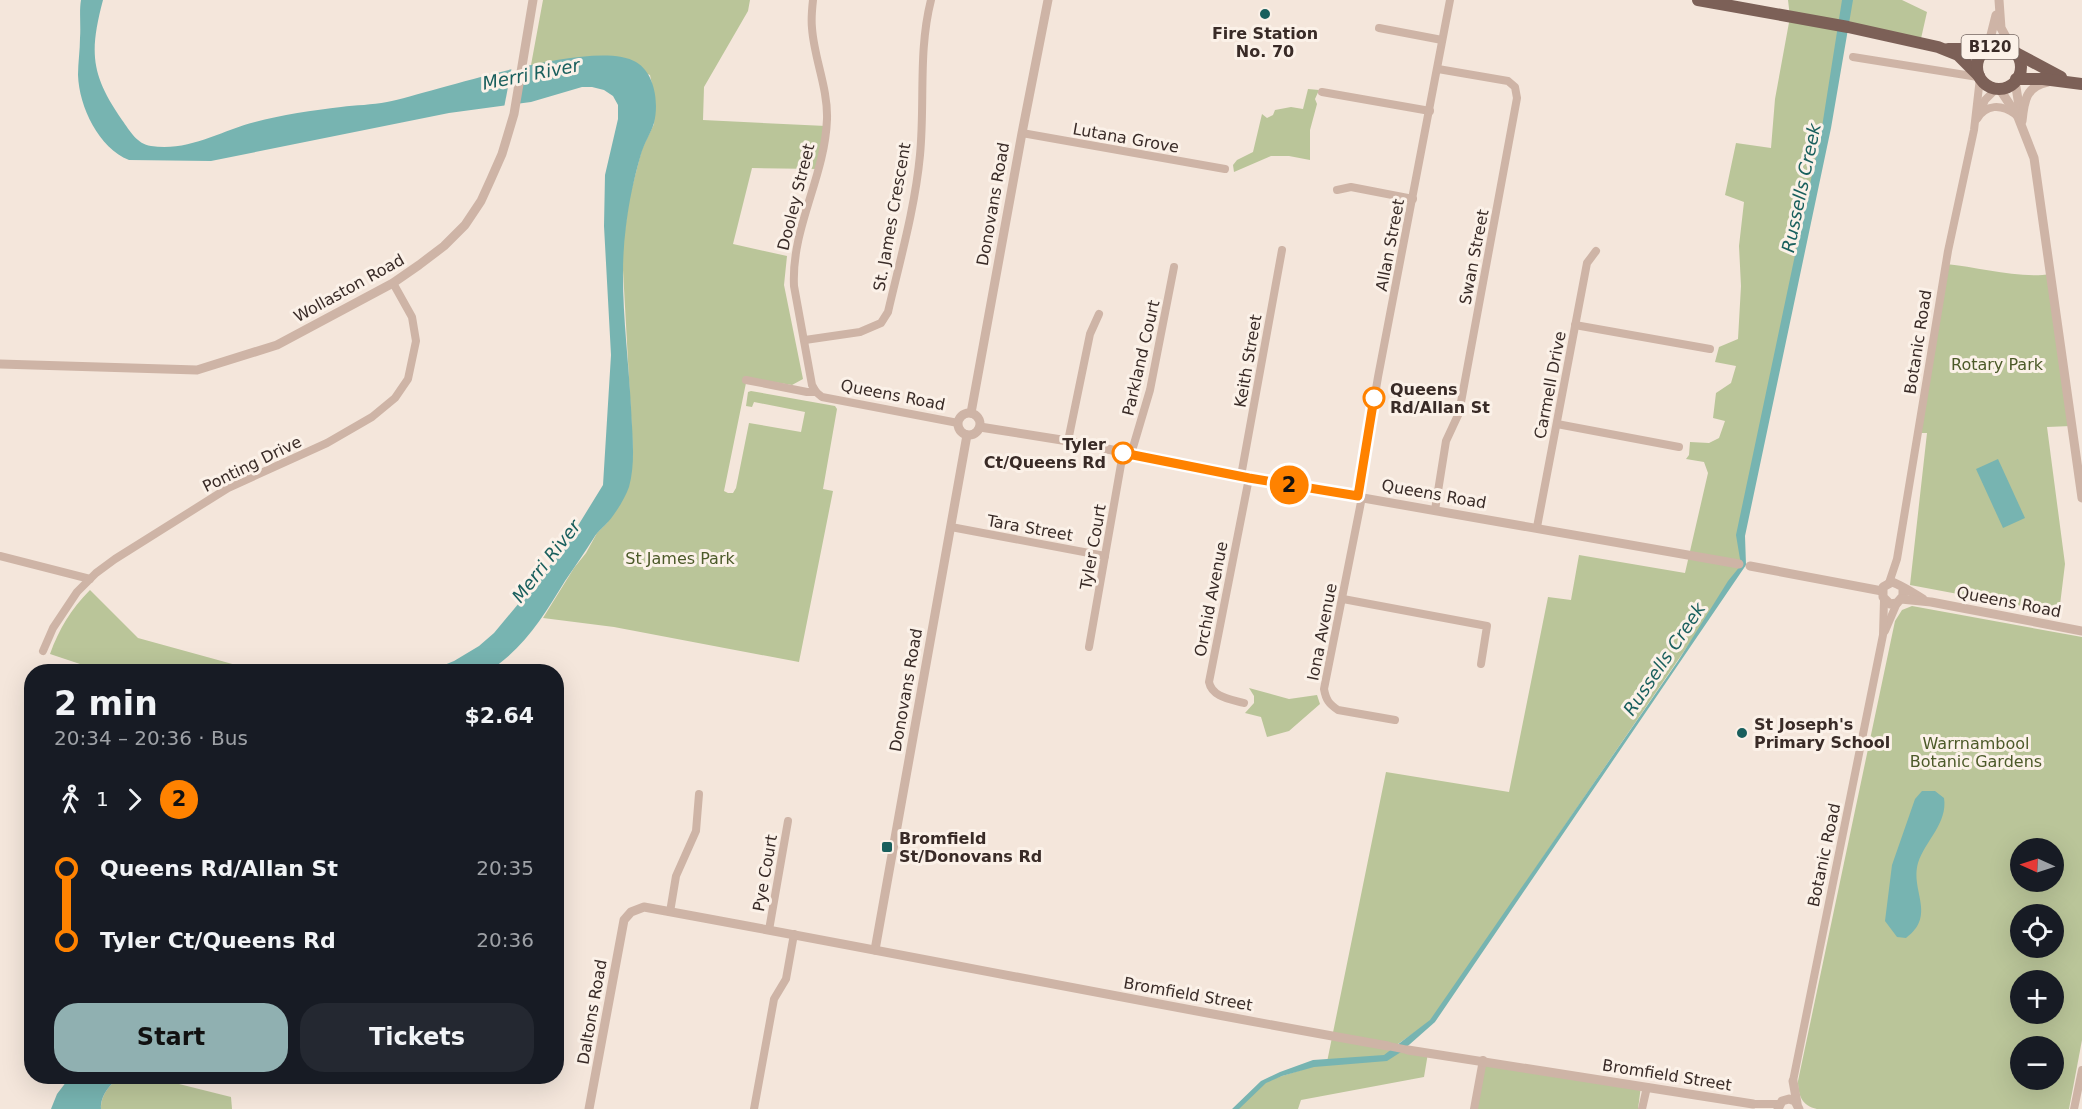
<!DOCTYPE html>
<meta charset="utf-8">
<style>
:root{--surface:#171b24;--page:#242831;--text:#f1f3f6;--muted:#9ea1a6;--accent:#90b0b1}
body{margin:0;font-family:"DejaVu Sans",sans-serif;background:var(--page);color:var(--text);height:100vh;display:flex;flex-direction:column;font-size:22px;white-space:nowrap}
*{box-sizing:border-box;margin:0}
p{font-size:20px;color:var(--muted)}
.icon{flex:none;width:33px;height:33px;fill:none;stroke:currentColor;stroke-width:2;stroke-linecap:round;stroke-linejoin:round}
.map{position:relative;flex:1;overflow:hidden}
.side{position:absolute;left:24px;top:664px;width:540px;height:420px;display:flex;flex-direction:column;background:var(--surface);border-radius:24px;box-shadow:0 6px 24px #0002}
.side>*{flex:none}
.badge{padding:0 12px;border-radius:20px;font-size:21px;line-height:39px}
.needle{width:39px;rotate:273deg}
.controls{position:absolute;left:2010px;top:838px;display:grid;gap:12px}
.controls a{display:grid;place-items:center;width:54px;height:54px;border-radius:50%;background:var(--surface);box-shadow:0 6px 24px #0002;font-size:30px}
.map>.badge{position:absolute;translate:-50% -50%;box-shadow:0 0 0 3px #fff}
.legs{display:flex;align-items:center;gap:9px;height:66px;padding:0 30px;font-size:20px}
.legs p{margin-inline-start:auto}
.headline{display:flex;align-items:center;justify-content:space-between;height:102px;padding:0 30px}
h1{font-size:33px;font-weight:800;line-height:45px}
.action{display:flex;gap:12px;margin-top:auto;padding:12px 30px}
.action a{flex:1;height:69px;border-radius:24px;background:var(--accent);color:#111;font-size:24px;font-weight:800;line-height:69px;text-align:center}
.action a+a{background:var(--page);color:var(--text)}
ul{padding:0 30px;list-style:none}
li{display:flex;align-items:center;gap:21px;height:72px;font-size:22px}
li i{display:grid;place-items:center;width:9px;height:100%;margin:0 8px;background:currentColor}
li i::after{content:'';width:15px;height:15px;margin:-8px;border:4px solid;border-radius:50%;background:var(--surface)}
li p{margin-inline-start:auto}
li:first-child i{background:linear-gradient(#0000 50%,currentColor 0)}
li:last-child i{background:linear-gradient(currentColor 50%,#0000 0)}
.map>svg:first-child{display:block}
.green{fill:#bac599;fill-rule:evenodd}
.water{fill:#77b4b1}
.pier{fill:#f4e6db}
.lines{fill:none;stroke-linecap:round;stroke-linejoin:round}
.minor{stroke:#ceb4a6;stroke-width:8}
.tertiary{stroke:#ceb4a6;stroke-width:9}
.primary{stroke:#7c6057;stroke-width:12}
.line-1-casing{stroke:#fff;stroke-width:14}
.line-1{stroke:#ff8200;stroke-width:9}
.poi-dot{fill:#195f5d;stroke:#fbf1e8;stroke-width:2}
.stop-1-dot{fill:#fff;stroke:#ff8200;stroke-width:3}
.labels{text-anchor:middle;dominant-baseline:central;stroke-width:6;stroke-linejoin:round;paint-order:stroke}
.shield{fill:#fbf1e8;stroke:#736661;stroke-width:1.5}
.shield-label{font-size:15px;font-weight:bold;fill:#392b27}
.poi-label{font-size:16px;font-weight:bold;fill:#392b27;stroke:#fbf1e8;text-anchor:start}
.street-label{font-size:16px;fill:#392b27;stroke:#fbf1e8}
.park-label{font-size:16px;fill:#4c5a29;stroke:#fbf1e8}
.stop-label{font-size:16px;font-weight:bold;fill:#392b27;stroke:#fbf1e8;text-anchor:start}
.water-label{font-size:18px;font-style:italic;fill:#195f5d;stroke:#fbf1e8}
</style>
<div class="map">
<svg width="2082" height="1109" viewBox="0 0 2082 1109">
<rect width="100%" height="100%" fill="#f4e6db"/>
<!-- green -->
<g class="green">
<path d="M543 0H750L748 11 704 87 703 120 826 126 819 169 752 168 733 244 787 256 784 285 803 379 792 385 747 378 724 491 728 493H733L736 488 749 423 801 432 805 412 754 402 752 407 746 406 748 392 751 391 835 406 837 409 823 489 833 491 799 662 614 627 543 618 574 568 586 553 597 533 607 523 628 488 633 452 622 252 629 199 642 149 654 124 655 99 650 75 596 56 531 65Z"/>
<path d="M1788 0H1902L1927 12 1920 43 1844 26 1741 536 1743 565 1431 1021 1395 1046 1428 1053 1424 1077 1301 1100 1298 1109H1235L1263 1082 1327 1062 1386 772 1509 792 1548 597 1571 600 1579 555 1685 573 1708 473 1704 462 1686 459 1689 455 1690 442 1709 443 1719 438 1725 421 1713 418 1716 393 1731 383 1736 366 1715 362 1719 347 1738 339 1741 286 1739 246 1744 202 1725 195 1736 143 1771 148 1775 99 1790 17Z"/>
<path d="M1308 89 1319 90 1315 99 1317 104 1310 130V160L1289 156H1271L1234 172 1233 165 1237 160 1253 152 1262 114 1267 118 1273 115 1275 110 1291 107 1303 109Z"/>
<path d="M1946 264C1979 267 2018 279 2051 274L2071 426 2047 427 2065 564 2059 613 1910 585 1927 433H1918Z"/>
<path d="M90 590 138 638 261 672H104L50 654C59 629 71 609 90 590Z"/>
<path d="M1912 606 2082 637V1040L2069 1109H1817C1802 1106 1798 1095 1798 1081L1895 621 1902 610ZM2020 849H2054V882H2020ZM2020 915H2054V948H2020ZM2020 981H2054V1014H2020ZM2020 1047H2054V1080H2020Z"/>
<path d="M1249 688 1289 699 1317 695 1320 704 1289 731 1267 737 1261 717 1245 713 1254 703V696Z"/>
<path d="M1483 1060 1641 1086 1638 1109H1474Z"/>
<path d="M120 1077H151L231 1097 232 1109H101C100 1096 110 1084 120 1077Z"/>
</g>
<!-- water -->
<g class="water">
<path d="M81 0H103C89 53 91 75 122 120 130 131 137 144 151 146 188 152 220 131 255 122 280 115 314 110 341 107 356 105 372 105 387 102 438 91 594 37 636 62 655 73 659 103 654 123 651 133 644 143 641 154 634 178 629 201 626 226 618 285 628 347 631 407 632 433 636 462 629 487 625 498 616 513 608 522 604 527 598 531 595 536 585 552 575 566 565 581 543 617 524 649 487 672H427L454 661 479 646 494 633 563 550 603 485 611 355 604 226 605 175 618 119V105L613 96 604 90 592 87H582L531 102 449 113 211 161 129 160C99 148 79 107 78 75 78 63 80 50 80 38 81 25 79 12 81 0Z"/>
<path d="M1842 0H1853L1831 128 1745 536 1746 565 1435 1022 1401 1052 1387 1061 1314 1067 1282 1076 1266 1083 1239 1109H1232L1261 1081 1280 1072 1313 1060 1384 1055 1430 1020 1678 661 1728 581 1741 565 1736 535 1822 127Z"/>
<path d="M1998 459 2025 518 2003 528 1976 469Z"/>
<path d="M1922 791H1935L1944 798C1948 823 1925 841 1918 863 1910 891 1937 915 1906 938L1897 937 1885 921 1892 865 1915 799Z"/>
<path d="M70 1077H120C110 1084 100 1096 101 1109H51L57 1094Z"/>
</g>
<!-- pier -->
<path class="pier" d="M526 63 518 106 504 108 512 66Z"/>
<g class="lines">
<!-- minor -->
<g class="minor">
<path d="M813 0C812 9 811 19 812 28 814 58 828 88 827 119 825 177 791 228 794 286L812 385 816 392 822 397 958 423"/>
<path d="M1379 28 1442 40"/>
<path d="M1853 57 1978 77"/>
<path d="M1322 92 1430 111"/>
<path d="M1980 112 1985 100 1997 88"/>
<path d="M1977 119C1986 104 2001 104 2015 114"/>
<path d="M1022 133 1225 169"/>
<path d="M1337 190 1351 187 1413 199"/>
<path d="M1575 325 1710 349"/>
<path d="M805 340 860 332 881 323 888 312C900 260 915 208 920 155 925 103 918 51 931 0"/>
<path d="M746 380 807 392H816"/>
<path d="M1557 424 1679 447"/>
<path d="M1068 441 1090 334 1099 314"/>
<path d="M1131 454 1150 390 1174 267"/>
<path d="M1241 476 1282 250"/>
<path d="M1358 496 1378 377 1450 0"/>
<path d="M1362 497 1324 689C1326 700 1329 704 1338 710L1395 720"/>
<path d="M1435 510 1446 441 1459 413 1517 98 1515 87 1508 81 1438 69"/>
<path d="M951 527 1105 556"/>
<path d="M1537 527 1587 263 1596 251"/>
<path d="M0 556 90 579"/>
<path d="M1889 583 1897 559 1948 251 1974 130 1980 78"/>
<path d="M1343 599 1487 626 1481 664"/>
<path d="M1885 631 1897 603"/>
<path d="M1089 647 1123 453"/>
<path d="M43 651 53 628 77 592 96 573 115 559 228 488 327 443 372 417 395 398 408 379 416 341 412 317 393 283"/>
<path d="M1244 703C1230 699 1212 697 1209 682L1249 478"/>
<path d="M670 912 676 876 696 831 699 794"/>
<path d="M769 930 788 821"/>
<path d="M1388 1046 1408 1050"/>
<path d="M1793 1081 1883 635 1884 600"/>
<path d="M1753 1104H1780"/>
<path d="M754 1109 774 999 786 979 794 934"/>
<path d="M1474 1109 1483 1060"/>
<path d="M1642 1109 1647 1087"/>
<path d="M2074 1109 2082 1070"/>
</g>
<!-- tertiary -->
<g class="tertiary">
<path d="M1999 0 2001 28 2013 50"/>
<path d="M1988 47 1996 15"/>
<path d="M2015 81 2020 112"/>
<path d="M1999 88 2018 117 2034 158 2082 498"/>
<path d="M2022 121C2024 101 2026 86 2048 82"/>
<path d="M0 364 197 370 277 345 393 283 419 265 444 246 465 225 481 201 491 179 502 154 514 114 533 0"/>
<circle cx="969" cy="424" r="11"/>
<path d="M971 413 1022 133 1048 0"/>
<path d="M980 427 1068 441 1249 478 1739 564"/>
<path d="M1750 566 1882 591"/>
<path d="M1903 589V596L1897 603 1890 604 1883 597V587L1892 582C1899 584 1915 594 1923 599"/>
<path d="M1901 599 1931 602 2082 631"/>
<path d="M875 950 967 435"/>
<path d="M1408 1050 1753 1104"/>
<path d="M1793 1081 1797 1103"/>
<path d="M589 1109 624 920 631 912 644 907C892 952 1139 1002 1388 1046"/>
<path d="M1778 1109 1782 1101 1789 1099 1795 1101 1799 1109"/>
</g>
<!-- primary -->
<g class="primary">
<path d="M1698 0 1848 27 1938 47 1958 55 1979 76"/>
<circle cx="1999" cy="67" r="22"/>
<path d="M1948 49H1986"/>
<path d="M2016 53 2061 77"/>
<path d="M2016 79H2043L2082 84"/>
</g>
</g>
<g class="lines">
<!-- line-1 casing -->
<g class="line-1-casing">
<path id="line-1" d="M1123 453 1249 478 1358 496 1374 398"/>
</g>
<!-- line-1 -->
<use href="#line-1" class="line-1"/>
</g>
<!-- markers -->
<g class="poi-dot">
<circle cx="1265" cy="14" r="6"/>
<circle cx="1742" cy="733" r="6"/>
<rect x="881" y="841" width="12" height="12" rx="3"/>
</g>
<g class="stop-1-dot">
<circle cx="1374" cy="398" r="10"/>
<circle cx="1123" cy="453" r="10"/>
</g>
<g class="labels">
<!-- shield labels -->
<rect class="shield" x="1961.5" y="35" width="57" height="24" rx="4.5"/>
<g class="shield-label">
<text x="1990" y="47">B120</text>
</g>
<!-- poi labels -->
<g class="poi-label">
<text x="1265" y="33" text-anchor="middle">Fire Station<tspan x="1265" dy="18">No. 70</tspan></text>
<text x="1754" y="724">St Joseph's<tspan x="1754" dy="18">Primary School</tspan></text>
<text x="899" y="838">Bromfield<tspan x="899" dy="18">St/Donovans Rd</tspan></text>
</g>
<!-- street labels -->
<g class="street-label">
<text transform="translate(1126 138) rotate(10)">Lutana Grove</text>
<text transform="translate(796 197) rotate(-76)">Dooley Street</text>
<text transform="translate(993 204) rotate(-80)">Donovans Road</text>
<text transform="translate(892 217) rotate(-80)">St. James Crescent</text>
<text transform="translate(1390 245) rotate(-79)">Allan Street</text>
<text transform="translate(1474 257) rotate(-79)">Swan Street</text>
<text transform="translate(349 288) rotate(-29)">Wollaston Road</text>
<text transform="translate(1918 342) rotate(-81)">Botanic Road</text>
<text transform="translate(1141 358) rotate(-77)">Parkland Court</text>
<text transform="translate(1248 361) rotate(-80)">Keith Street</text>
<text transform="translate(1550 385) rotate(-79)">Carmell Drive</text>
<text transform="translate(893 395) rotate(11)">Queens Road</text>
<text transform="translate(252 464) rotate(-26)">Ponting Drive</text>
<text transform="translate(1434 494) rotate(10)">Queens Road</text>
<text transform="translate(1030 528) rotate(10)">Tara Street</text>
<text transform="translate(1093 547) rotate(-80)">Tyler Court</text>
<text transform="translate(1211 599) rotate(-79)">Orchid Avenue</text>
<text transform="translate(2009 602) rotate(11)">Queens Road</text>
<text transform="translate(1322 632) rotate(-79)">Iona Avenue</text>
<text transform="translate(906 690) rotate(-80)">Donovans Road</text>
<text transform="translate(1824 855) rotate(-78)">Botanic Road</text>
<text transform="translate(765 873) rotate(-80)">Pye Court</text>
<text transform="translate(1188 994) rotate(10)">Bromfield Street</text>
<text transform="translate(592 1012) rotate(-80)">Daltons Road</text>
<text transform="translate(1667 1075) rotate(9)">Bromfield Street</text>
</g>
<!-- park labels -->
<g class="park-label">
<text x="1997" y="364">Rotary Park</text>
<text x="680" y="558">St James Park</text>
<text x="1976" y="743">Warrnambool<tspan x="1976" dy="18">Botanic Gardens</tspan></text>
</g>
<!-- stop labels -->
<g class="stop-label">
<text x="1390" y="389">Queens<tspan x="1390" dy="18">Rd/Allan St</tspan></text>
<text x="1106" y="444" text-anchor="end">Tyler<tspan x="1106" dy="18">Ct/Queens Rd</tspan></text>
</g>
<!-- water labels -->
<g class="water-label">
<text transform="translate(531 74) rotate(-11)">Merri River</text>
<text transform="translate(1801 188) rotate(-78)">Russells Creek</text>
<text transform="translate(546 561) rotate(-52)">Merri River</text>
<text transform="translate(1664 659) rotate(-56)">Russells Creek</text>
</g>
</g>
</svg>
<div class="controls">
<a><svg class="needle" viewBox="-14 -14 28 28"><path d="M0-13l5 13h-10z" fill="#e53935"/><path d="M0 13l5-13h-10z" fill="#9ea1a6"/></svg></a>
<a><svg class="icon" aria-label="locate" viewBox="0 0 24 24"><circle cx="12" cy="12" r="6"/><path d="M12 2v4M12 18v4M2 12h4M18 12h4"/></svg></a>
<a>+</a>
<a>−</a>
</div>
<b class="badge" style="left:1289px;top:485px;background:#ff8200;color:#111">2</b>
<section class="side">
<div class="headline"><div><h1>2 min</h1><p>20:34 – 20:36 · Bus</p></div><b>$2.64</b></div>
<div class="legs"><svg class="icon" aria-label="walk" viewBox="0 0 24 24"><circle cx="13" cy="4" r="2"/><path d="M13 8l-2 6 4 7M11 14l-3 7M7 12l3-4h3l4 4"/></svg>1<svg class="icon" aria-label="forward" viewBox="0 0 24 24"><path d="M9 5l7 7-7 7"/></svg><b class="badge" style="background:#ff8200;color:#111">2</b></div>
<ul>
<li><i style="color:#ff8200"></i><b>Queens Rd/Allan St</b><p>20:35</p></li>
<li><i style="color:#ff8200"></i><b>Tyler Ct/Queens Rd</b><p>20:36</p></li>
</ul>
<div class="action"><a>Start</a><a>Tickets</a></div>
</section>
</div>
